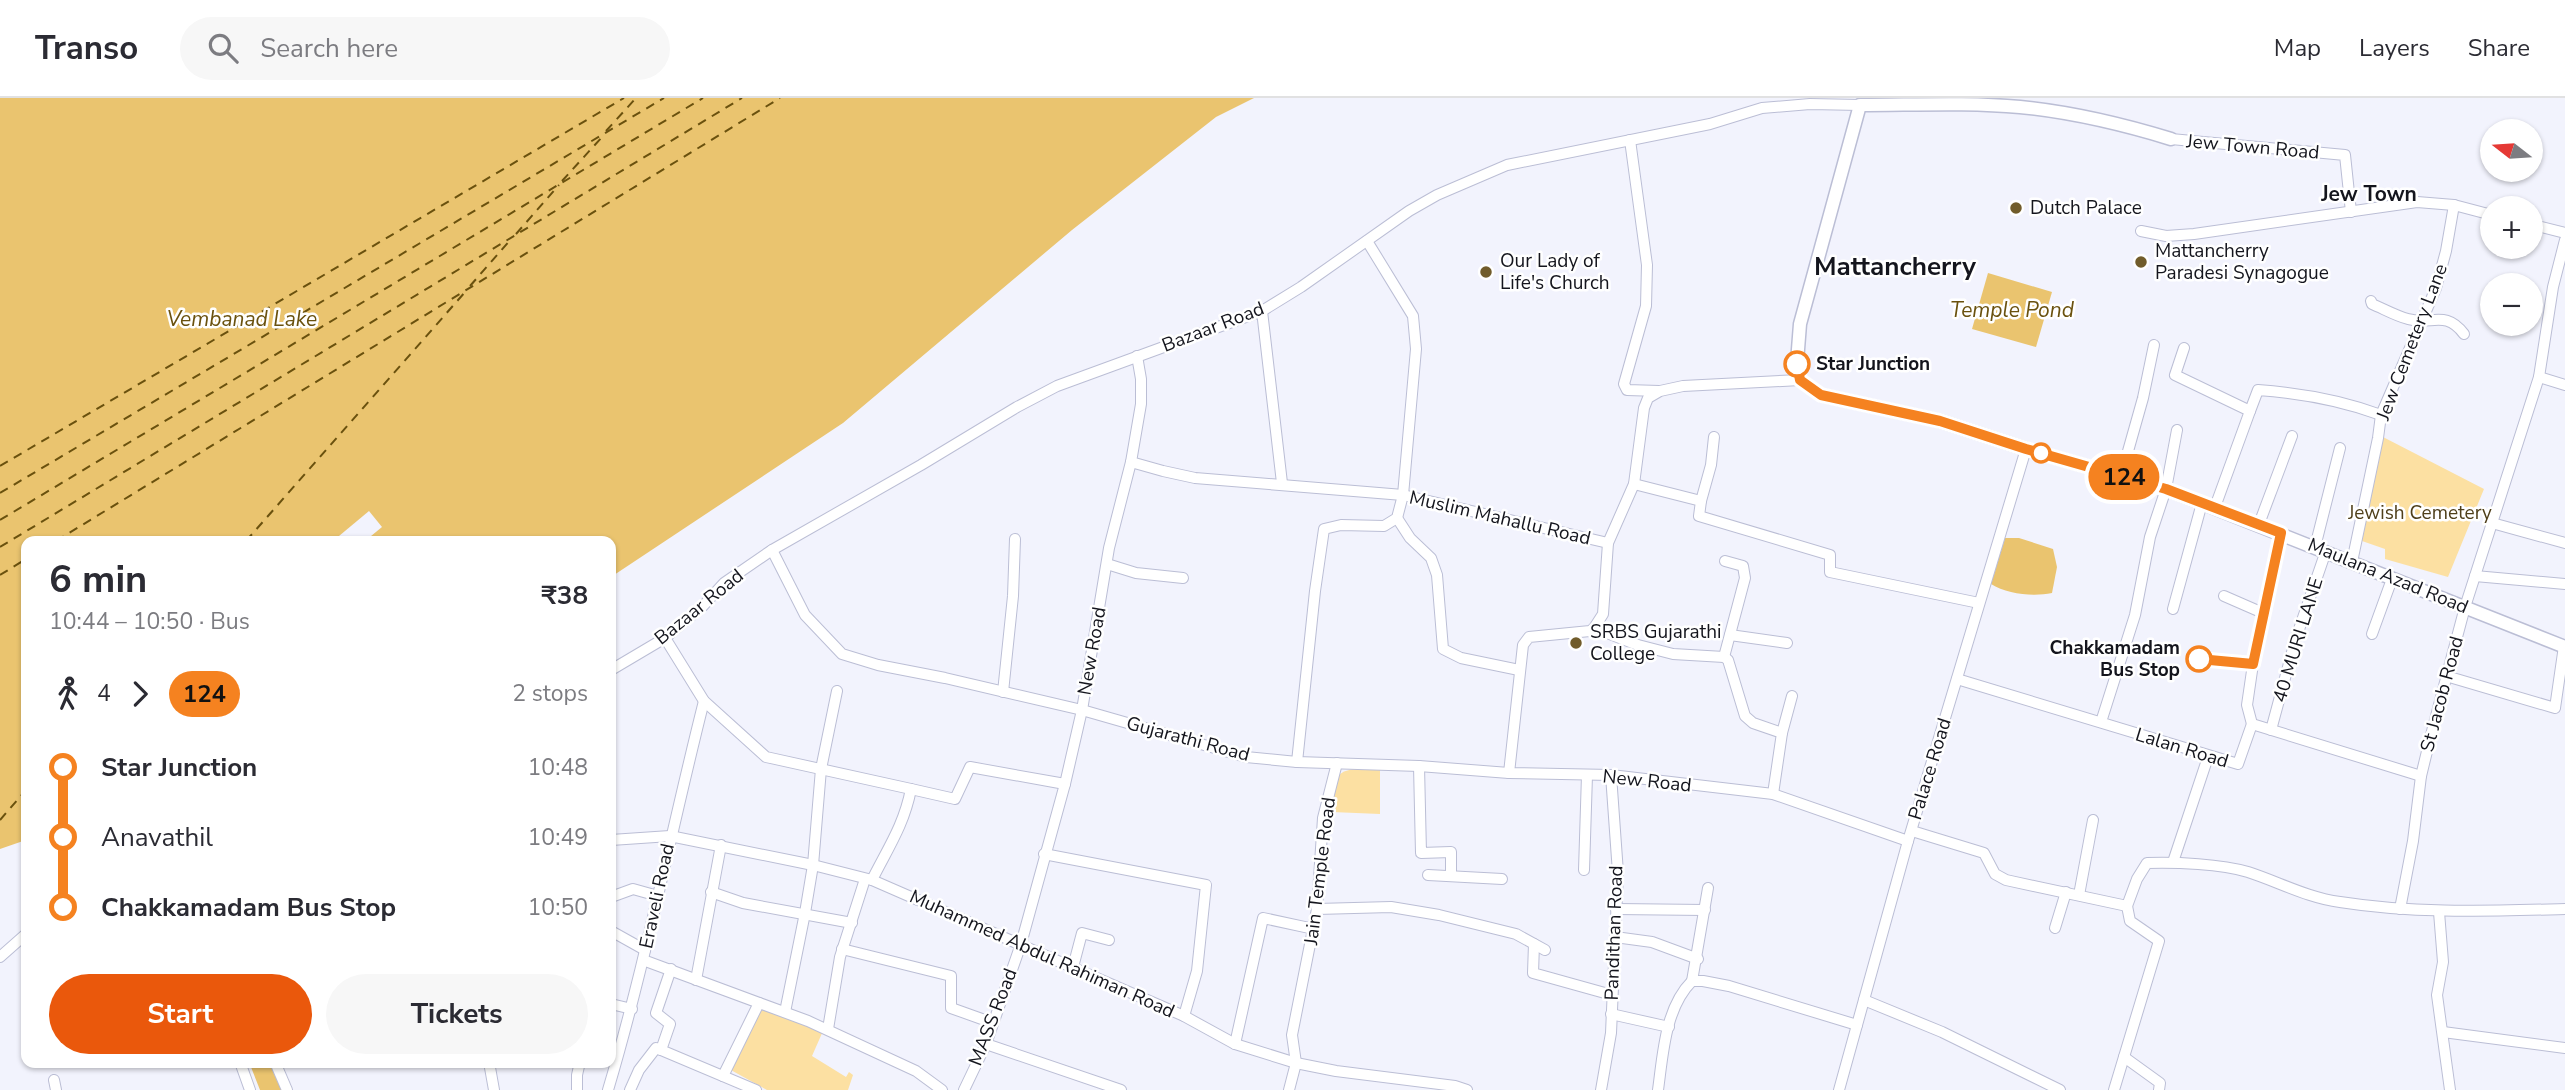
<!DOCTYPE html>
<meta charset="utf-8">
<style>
:root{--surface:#fff;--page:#f7f7f7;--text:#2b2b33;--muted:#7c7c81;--line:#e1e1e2;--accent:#ea580c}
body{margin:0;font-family:"Nunito Sans",sans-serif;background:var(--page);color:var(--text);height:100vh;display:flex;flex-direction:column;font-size:26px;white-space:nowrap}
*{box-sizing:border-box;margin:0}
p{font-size:23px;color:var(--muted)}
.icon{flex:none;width:38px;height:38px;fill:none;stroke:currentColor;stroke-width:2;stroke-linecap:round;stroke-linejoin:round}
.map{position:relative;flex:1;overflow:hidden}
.details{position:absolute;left:21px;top:438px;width:595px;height:532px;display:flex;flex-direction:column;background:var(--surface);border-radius:14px;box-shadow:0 2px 5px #0004}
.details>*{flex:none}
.badge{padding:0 14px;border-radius:23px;font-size:24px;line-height:46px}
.needle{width:46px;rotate:287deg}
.tools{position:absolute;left:2480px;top:21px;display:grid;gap:14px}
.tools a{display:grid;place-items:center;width:63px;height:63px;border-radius:50%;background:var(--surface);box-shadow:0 2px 5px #0004;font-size:35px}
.map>.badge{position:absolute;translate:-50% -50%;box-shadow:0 0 0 4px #fff}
.legs{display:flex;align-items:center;gap:10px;height:77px;padding:0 28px;font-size:23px}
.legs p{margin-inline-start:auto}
.summary{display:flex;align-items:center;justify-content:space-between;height:119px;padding:0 28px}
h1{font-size:38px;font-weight:700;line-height:52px}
.primary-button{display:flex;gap:14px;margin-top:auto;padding:14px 28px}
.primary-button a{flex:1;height:80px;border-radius:42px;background:var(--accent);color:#fff;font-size:28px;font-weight:700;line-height:80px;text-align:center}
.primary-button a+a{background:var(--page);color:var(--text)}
ul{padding:0 28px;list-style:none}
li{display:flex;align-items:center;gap:24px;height:70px;font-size:26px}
li i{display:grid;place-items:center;width:10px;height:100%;margin:0 9px;background:currentColor}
li i::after{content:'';width:18px;height:18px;margin:-9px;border:5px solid;border-radius:50%;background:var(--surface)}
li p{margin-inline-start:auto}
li:first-child i{background:linear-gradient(#0000 50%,currentColor 0)}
li:last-child i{background:linear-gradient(currentColor 50%,#0000 0)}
header{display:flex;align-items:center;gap:42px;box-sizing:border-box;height:98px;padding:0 35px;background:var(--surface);border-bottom:2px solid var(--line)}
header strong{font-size:33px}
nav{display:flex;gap:38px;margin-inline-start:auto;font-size:24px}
.search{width:490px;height:63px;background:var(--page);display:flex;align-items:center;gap:18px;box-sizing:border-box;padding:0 24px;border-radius:38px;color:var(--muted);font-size:26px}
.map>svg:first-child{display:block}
.green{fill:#fce0a2}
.water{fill:#eac46f}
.pier{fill:#f2f3fd}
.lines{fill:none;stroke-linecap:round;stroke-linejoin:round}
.ferry{stroke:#6a510e;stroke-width:2;stroke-dasharray:9 7;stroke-linecap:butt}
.minor-casing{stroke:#bbbed5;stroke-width:12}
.major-casing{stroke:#bbbed5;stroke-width:15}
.minor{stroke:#fff;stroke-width:10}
.major{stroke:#fff;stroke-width:12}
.line-1-casing{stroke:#fff;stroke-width:16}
.line-1{stroke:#f58220;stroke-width:10}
.poi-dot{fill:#715c2b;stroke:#fff;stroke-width:2.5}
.stop-1-dot{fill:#fff;stroke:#f58220;stroke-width:3.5}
.labels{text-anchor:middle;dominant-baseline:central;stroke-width:5;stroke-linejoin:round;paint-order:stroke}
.street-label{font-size:19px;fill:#14151d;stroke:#fff}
.poi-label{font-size:19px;fill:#14151d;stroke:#fff;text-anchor:start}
.stop-label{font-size:19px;font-weight:bold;fill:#14151d;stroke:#fff;text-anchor:start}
.park-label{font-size:19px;fill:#4f3f1a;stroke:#fff}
.neighbourhood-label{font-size:21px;font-weight:bold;fill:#14151d;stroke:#fff}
.water-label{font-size:21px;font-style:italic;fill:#6a510e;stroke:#fff}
.district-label{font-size:26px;font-weight:bold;fill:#14151d;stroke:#fff}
</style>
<header>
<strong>Transo</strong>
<div class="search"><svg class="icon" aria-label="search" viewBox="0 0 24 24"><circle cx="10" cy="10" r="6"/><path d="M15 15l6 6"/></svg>Search here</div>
<nav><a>Map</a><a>Layers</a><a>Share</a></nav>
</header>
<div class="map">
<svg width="2565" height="992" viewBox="0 0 2565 992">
<rect width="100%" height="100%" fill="#f2f3fd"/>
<!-- green -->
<g class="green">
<path d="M2383 339 2484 391 2448 479 2385 461V451L2362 443Z"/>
<path d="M1380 670V716L1332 714C1335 668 1337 672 1380 670Z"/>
<path d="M761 908 823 933 812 958 846 979 849 974 853 977 848 992H767L729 971Z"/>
</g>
<!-- water -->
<g class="water">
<path d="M0 0H1254L1216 19 1072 132 843 325 611 479V443H26V742L0 751Z"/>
<path d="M1988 175 2052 194 2036 249 1972 231Z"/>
<path d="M2005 440H2019L2053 451 2057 469 2052 495C2033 499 2007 496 1991 486Z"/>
<path d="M249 964H273L282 992H260Z"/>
</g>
<!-- pier -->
<path class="pier" d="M369 413 382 429 365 443H333Z"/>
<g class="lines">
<!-- ferry -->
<g class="ferry">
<path d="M606 33 636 0"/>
<path d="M562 83 603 38"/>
<path d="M516 136 559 87"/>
<path d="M470 188 512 140"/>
<path d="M0 368 624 0"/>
<path d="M0 395 664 0"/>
<path d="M0 422 703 0"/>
<path d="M56 443 780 0"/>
<path d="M246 443 466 193"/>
<path d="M0 449 742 0"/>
<path d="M0 477 26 461"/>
<path d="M0 722 26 692"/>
</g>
<!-- minor casing -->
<g class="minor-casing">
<g id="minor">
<path d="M2171 41 2345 57 2351 114"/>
<path d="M1630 42 1647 167 1646 208 1624 286 1627 292 1659 293"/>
<path d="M2530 126 2565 135"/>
<path d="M2141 133 2166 138 2194 136 2417 104 2454 107 2492 117"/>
<path d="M2371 203 2372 206C2384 211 2396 218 2408 221 2431 228 2445 211 2464 236"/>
<path d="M1262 213 1282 385"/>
<path d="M2184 250 2175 277 2250 313 2215 409"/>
<path d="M2539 279 2565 287"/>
<path d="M2250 313 2258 292C2300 295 2341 302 2381 317"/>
<path d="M1131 364 1163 373 1195 380 1403 397 1608 445"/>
<path d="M2121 378 2143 300 2154 247"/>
<path d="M1634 386 1701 403 1699 418 1830 457V474L1979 505"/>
<path d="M1701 403 1711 367 1714 339"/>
<path d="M1397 420 1410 440 1431 460 1437 477 1443 551 1461 560 1519 572"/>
<path d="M2492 425 2565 445"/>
<path d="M2259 426 2292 338"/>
<path d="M2315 449 2340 350"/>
<path d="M772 452 805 517 842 556 878 567 945 580 1082 612 1246 659 1297 664 1419 668 1509 675 1611 677 1773 696 1908 743"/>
<path d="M2352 464 2378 340 2381 317 2436 190 2446 153 2454 107"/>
<path d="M1107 466 1136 475 1183 480"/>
<path d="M2475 478 2565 486"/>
<path d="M2224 498 2263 515"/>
<path d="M2173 511 2202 405"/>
<path d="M1594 530 1638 547 1673 556 1724 559 1728 562 1745 618 1753 625 1782 635 1773 696"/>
<path d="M2372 536 2392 481"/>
<path d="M1730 537 1787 545"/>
<path d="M665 540 704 603 766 659 911 691"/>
<path d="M1724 559 1745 480 1743 468 1725 463"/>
<path d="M2198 561 2253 566"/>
<path d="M611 572 665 540 703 508 724 485 772 452 921 367 1017 309 1057 288 1262 213 1301 189 1409 113 1437 97 1507 67 1710 26 1762 10 1810 6 1860 7"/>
<path d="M2446 578 2555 610 2564 548"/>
<path d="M1957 581 2238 666 2252 626 2421 678"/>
<path d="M1003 594 1013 498 1015 441"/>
<path d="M2101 624 2135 517 2150 439 2166 391 2177 332"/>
<path d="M2252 626 2247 607 2253 566 2281 435"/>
<path d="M2271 632 2295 543 2326 453"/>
<path d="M1782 635 1792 598"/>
<path d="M1297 664 1315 493 1324 431 1341 427 1384 428 1397 420 1403 397 1416 251 1413 218 1367 143"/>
<path d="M1419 668 1421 755 1451 754V778"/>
<path d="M1509 675 1523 547 1529 539 1590 533 1594 530 1603 516 1608 445 1634 386 1644 310 1648 300 1660 293 1683 288 1800 282"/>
<path d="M1912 733 1984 755 1995 776 2006 782 2127 808 2137 781 2147 765C2176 764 2221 766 2248 774 2279 784 2308 800 2340 804 2416 816 2488 813 2565 811"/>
<path d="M611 742 670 738 813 767 872 782 1184 918 1235 946 1296 965 1336 973 1455 988 1467 992"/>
<path d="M1044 756 1206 787 1197 873 1184 918"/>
<path d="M2173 764 2208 659"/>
<path d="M1584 772 1587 677"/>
<path d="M1428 777 1502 781"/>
<path d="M872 782C888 750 904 727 911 691L955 701 970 669 1065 686"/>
<path d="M711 794 743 805 852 825"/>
<path d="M2079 797 2093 722"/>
<path d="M611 799 633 791 658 798"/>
<path d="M1317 811 1391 809 1439 817 1516 836 1545 852"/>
<path d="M1616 811 1705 812"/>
<path d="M2400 811 2413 743 2421 678 2431 637 2465 509 2539 279 2553 189 2565 142"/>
<path d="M2439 814 2443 864 2437 897 2450 992"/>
<path d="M2055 830 2066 794"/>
<path d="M611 833 645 852"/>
<path d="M1615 839 1652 844 1698 861"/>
<path d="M1534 846 1533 875 1612 897"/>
<path d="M842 851 951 878V910L993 925"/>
<path d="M0 859 26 836"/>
<path d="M643 862 808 923 916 973 942 992"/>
<path d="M1073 869 1082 835 1109 842"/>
<path d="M671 871 656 915 670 926 661 952 756 992"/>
<path d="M696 882 721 747"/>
<path d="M1692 883 1708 790"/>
<path d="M1864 902 1942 934 2060 992"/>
<path d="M611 906 632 911"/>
<path d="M785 914 805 815 813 767 821 671 837 593"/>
<path d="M1611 916 1669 929"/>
<path d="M828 931 840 859 865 781"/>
<path d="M2443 934 2565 950"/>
<path d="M986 946 1121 992"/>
<path d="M1235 946 1263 820 1314 831"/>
<path d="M2124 959 2160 985 2159 992"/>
<path d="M240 964 250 992"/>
<path d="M275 964 287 992"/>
<path d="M489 964 494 992"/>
<path d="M723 978 759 905"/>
<path d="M54 982 56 992"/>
<path d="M577 992V977L580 964"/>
<path d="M608 992C646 864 671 733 704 603"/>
<path d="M630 992 639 972 656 950 661 952"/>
<path d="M964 992 986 946 1021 846 1065 686 1082 612 1109 450 1131 364 1141 306V281L1137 258"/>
<path d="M1289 992 1296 965 1292 937 1317 811 1323 720 1337 665"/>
<path d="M1601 992 1611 935 1618 775 1611 677"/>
<path d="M1658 992C1663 956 1665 910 1692 883H1703L1729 888 1857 927"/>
<path d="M1839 992 1908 743 2026 351"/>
<path d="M2114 992 2159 843 2130 823 2127 808"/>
</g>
</g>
<!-- major casing -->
<g class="major-casing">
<path id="major" d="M2171 41C2122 26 2071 14 2020 9 1967 4 1913 7 1860 7L1800 226 1797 264 1800 282 1821 297 1940 323 2026 351 2166 391 2565 549"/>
</g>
<!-- minor -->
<use href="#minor" class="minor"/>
<!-- major -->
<use href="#major" class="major"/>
</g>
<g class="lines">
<!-- line-1 casing -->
<g class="line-1-casing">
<path id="line-1" d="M1797 266 1800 282 1821 297 1940 323 2026 351 2166 391 2281 435 2253 566 2199 561"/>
</g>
<!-- line-1 -->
<use href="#line-1" class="line-1"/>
</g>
<!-- markers -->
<g class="poi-dot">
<circle cx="2016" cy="110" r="7"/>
<circle cx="2141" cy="164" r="7"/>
<circle cx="1486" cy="174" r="7"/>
<circle cx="1576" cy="545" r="7"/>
</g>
<g class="stop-1-dot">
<circle cx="1797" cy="266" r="12"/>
<circle cx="2041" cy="355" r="9"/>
<circle cx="2199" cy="561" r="12"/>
</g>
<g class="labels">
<!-- street labels -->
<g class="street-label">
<text transform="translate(2253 49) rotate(5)">Jew Town Road</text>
<text transform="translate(1213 229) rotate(-21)">Bazaar Road</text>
<text transform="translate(2412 244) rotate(-69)">Jew Cemetery Lane</text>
<text transform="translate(1500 420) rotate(13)">Muslim Mahallu Road</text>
<text transform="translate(2388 478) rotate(22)">Maulana Azad Road</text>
<text transform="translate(699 509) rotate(-39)">Bazaar Road</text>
<text transform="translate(2298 542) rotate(-73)">40 MURI LANE</text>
<text transform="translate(1092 553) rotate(-80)">New Road</text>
<text transform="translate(2442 596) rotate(-75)">St Jacob Road</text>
<text transform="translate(1188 641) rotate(15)">Gujarathi Road</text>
<text transform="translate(2182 650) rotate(17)">Lalan Road</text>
<text transform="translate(1930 671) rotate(-73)">Palace Road</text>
<text transform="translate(1647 683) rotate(6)">New Road</text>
<text transform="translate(1320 773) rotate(-83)">Jain Temple Road</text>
<text transform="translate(657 798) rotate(-78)">Eraveli Road</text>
<text transform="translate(1614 835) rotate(-88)">Pandithan Road</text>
<text transform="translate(1042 856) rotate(24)">Muhammed Abdul Rahiman Road</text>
<text transform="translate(993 919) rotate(-69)">MASS Road</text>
</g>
<!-- poi labels -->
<g class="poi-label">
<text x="2030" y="110">Dutch Palace</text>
<text x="2155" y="153">Mattancherry<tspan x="2155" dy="22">Paradesi Synagogue</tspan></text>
<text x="1500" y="163">Our Lady of<tspan x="1500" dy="22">Life's Church</tspan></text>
<text x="1590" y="534">SRBS Gujarathi<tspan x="1590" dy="22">College</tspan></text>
</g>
<!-- stop labels -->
<g class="stop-label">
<text x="1816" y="266">Star Junction</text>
<text x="2180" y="550" text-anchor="end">Chakkamadam<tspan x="2180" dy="22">Bus Stop</tspan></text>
</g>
<!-- park labels -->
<g class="park-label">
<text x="2420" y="415">Jewish Cemetery</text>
</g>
<!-- neighbourhood labels -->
<g class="neighbourhood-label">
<text x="2369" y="96">Jew Town</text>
</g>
<!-- water labels -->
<g class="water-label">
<text x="2012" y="212">Temple Pond</text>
<text x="242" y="221">Vembanad Lake</text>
</g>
<!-- district labels -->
<g class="district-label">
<text x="1895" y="168">Mattancherry</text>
</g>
</g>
</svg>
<div class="tools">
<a><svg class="needle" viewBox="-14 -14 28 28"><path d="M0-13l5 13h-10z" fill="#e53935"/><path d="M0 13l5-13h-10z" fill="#7c7c81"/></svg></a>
<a>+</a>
<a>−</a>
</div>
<b class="badge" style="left:2124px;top:379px;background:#f58220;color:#111">124</b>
<section class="details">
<div class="summary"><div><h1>6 min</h1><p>10:44 – 10:50 · Bus</p></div><b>₹38</b></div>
<div class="legs"><svg class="icon" aria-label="walk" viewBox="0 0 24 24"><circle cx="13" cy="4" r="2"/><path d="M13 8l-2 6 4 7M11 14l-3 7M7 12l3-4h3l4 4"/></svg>4<svg class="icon" aria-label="forward" viewBox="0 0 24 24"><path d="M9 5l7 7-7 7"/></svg><b class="badge" style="background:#f58220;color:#111">124</b><p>2 stops</p></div>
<ul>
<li><i style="color:#f58220"></i><b>Star Junction</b><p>10:48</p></li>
<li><i style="color:#f58220"></i><span>Anavathil</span><p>10:49</p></li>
<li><i style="color:#f58220"></i><b>Chakkamadam Bus Stop</b><p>10:50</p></li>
</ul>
<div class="primary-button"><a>Start</a><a>Tickets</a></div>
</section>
</div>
